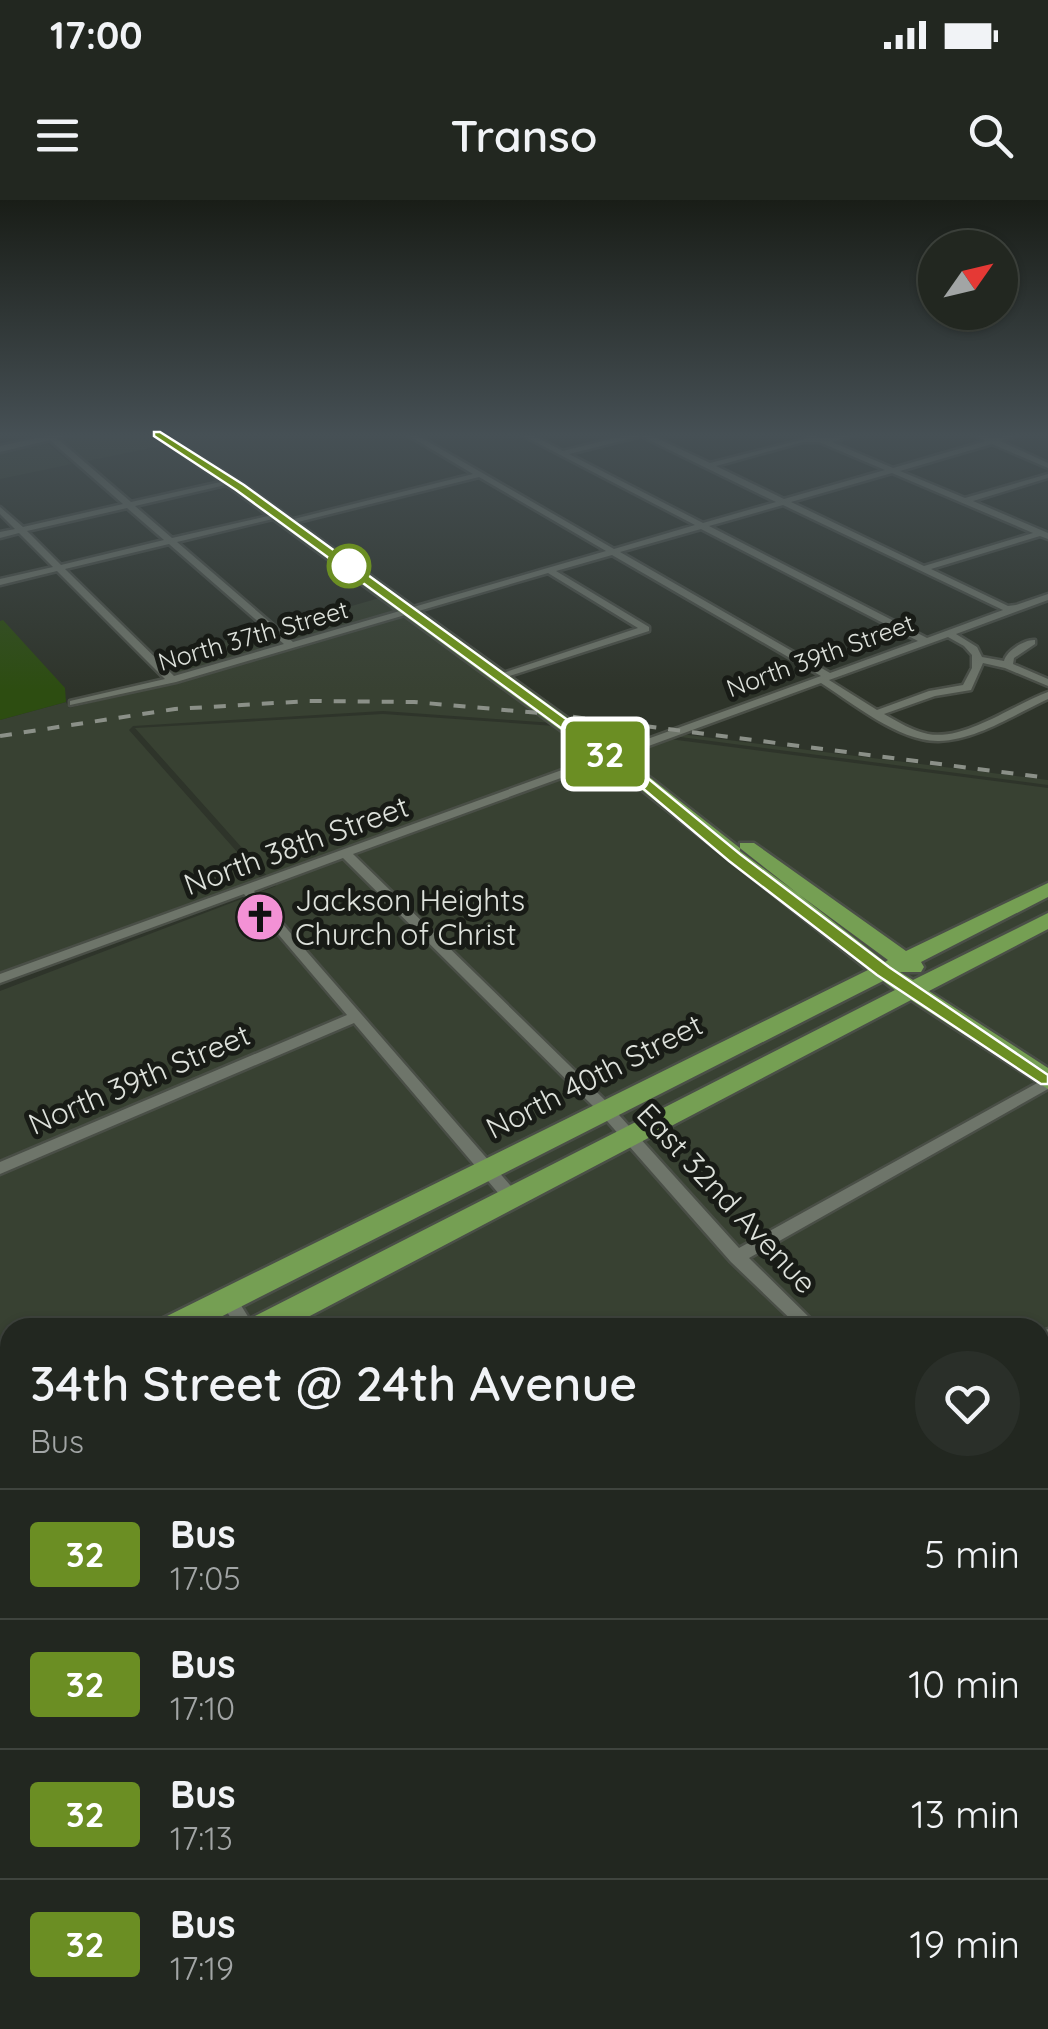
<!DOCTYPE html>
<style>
:root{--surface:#222720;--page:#2a2f29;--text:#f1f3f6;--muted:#a2a5a5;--line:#3f443e}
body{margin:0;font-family:Quicksand,sans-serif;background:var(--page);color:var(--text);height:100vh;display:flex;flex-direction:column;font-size:38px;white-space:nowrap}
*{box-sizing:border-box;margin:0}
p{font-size:32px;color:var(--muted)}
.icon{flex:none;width:55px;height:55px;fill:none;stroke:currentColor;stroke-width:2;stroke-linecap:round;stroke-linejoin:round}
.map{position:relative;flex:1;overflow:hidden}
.side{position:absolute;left:0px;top:1118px;width:1050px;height:712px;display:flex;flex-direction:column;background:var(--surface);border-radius:30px 30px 0 0;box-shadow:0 2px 8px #0004,0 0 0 2px var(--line)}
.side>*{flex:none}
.badge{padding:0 20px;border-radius:8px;font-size:35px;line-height:65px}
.needle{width:65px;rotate:56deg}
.tools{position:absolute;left:918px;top:30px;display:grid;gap:20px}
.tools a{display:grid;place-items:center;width:100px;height:100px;border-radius:50%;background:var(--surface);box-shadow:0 2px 8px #0004,0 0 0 2px var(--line);font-size:50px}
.map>.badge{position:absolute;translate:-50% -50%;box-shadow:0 0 0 5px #fff}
.round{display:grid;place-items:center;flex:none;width:105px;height:105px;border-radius:52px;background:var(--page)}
.summary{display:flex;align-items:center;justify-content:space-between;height:170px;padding:0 30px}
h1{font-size:48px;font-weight:600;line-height:75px}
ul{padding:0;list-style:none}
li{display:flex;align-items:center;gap:30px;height:130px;padding:0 30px;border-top:2px solid var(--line)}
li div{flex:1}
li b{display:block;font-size:38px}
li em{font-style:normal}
li .badge{min-width:110px;font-weight:700;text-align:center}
.status{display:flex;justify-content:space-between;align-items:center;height:70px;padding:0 50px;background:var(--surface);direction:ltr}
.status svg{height:28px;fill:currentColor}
header{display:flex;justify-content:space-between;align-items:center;height:130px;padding:0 30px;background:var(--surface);font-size:45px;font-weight:600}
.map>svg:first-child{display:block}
.built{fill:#384132}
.green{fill:#2d4d11}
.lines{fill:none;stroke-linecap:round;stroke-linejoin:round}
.minor-casing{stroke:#4a4f47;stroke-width:5}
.tertiary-casing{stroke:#4a4f47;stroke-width:5}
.primary-casing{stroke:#4a4f47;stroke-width:5}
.minor{fill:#6e756a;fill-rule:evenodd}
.tertiary{fill:#6e756a;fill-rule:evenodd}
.primary{fill:#759f53;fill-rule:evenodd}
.rail{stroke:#8b9088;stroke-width:4;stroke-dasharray:12 12;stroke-linecap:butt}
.line{fill:#6b8e23;stroke:#fff;stroke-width:2.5}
.stop-dot{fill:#fff;stroke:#6b8e23;stroke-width:5}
.labels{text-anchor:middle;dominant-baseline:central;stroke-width:10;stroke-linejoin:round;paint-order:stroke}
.far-street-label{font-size:25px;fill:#dee2dc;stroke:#181b16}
.street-label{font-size:30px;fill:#dee2dc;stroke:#181b16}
.poi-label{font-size:30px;fill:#dee2dc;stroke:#181b16;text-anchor:start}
</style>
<div class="status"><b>17:00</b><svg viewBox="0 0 49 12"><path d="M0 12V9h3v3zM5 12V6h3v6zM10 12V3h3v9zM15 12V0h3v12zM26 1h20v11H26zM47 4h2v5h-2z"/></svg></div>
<header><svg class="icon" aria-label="menu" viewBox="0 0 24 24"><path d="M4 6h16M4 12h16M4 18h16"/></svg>Transo<svg class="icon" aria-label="search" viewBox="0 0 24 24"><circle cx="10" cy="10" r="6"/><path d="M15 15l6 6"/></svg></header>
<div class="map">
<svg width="1048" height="1829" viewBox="0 0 1048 1829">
<rect width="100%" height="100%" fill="#2e342a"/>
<!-- built -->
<g class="built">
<path d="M79 234H151L165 245 83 262 55 239Z"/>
<path d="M45 241 72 264 0 279V250Z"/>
<path d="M383 397 401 411 295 441 278 427Z"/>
<path d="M407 415 554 523 383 511 133 526 129 530 261 679 0 774V520L66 502 69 508 168 484Z"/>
<path d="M266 430 283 445 176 475 161 460Z"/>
<path d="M383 514 584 528 1048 588V1136L1040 1142V1128H10V1820H66L52 1829H0V791L276 686 135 528Z"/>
<path d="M681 534 1048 580V585L673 536Z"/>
</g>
<!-- green -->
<g class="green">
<path d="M3 420 65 488 66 502 0 520V421Z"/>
<path d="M1048 1136V1829H154L150 1820H1040V1142Z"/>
</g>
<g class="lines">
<!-- minor casing -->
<g class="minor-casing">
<g id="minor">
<path d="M43 234H52L131 302 234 279V283L135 306 172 338 281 313V317L177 342 293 442 606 351 479 277 286 325V321L473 274 406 234H415L614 349 695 325 520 234H530L563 251 631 234H648L710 263 809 238 802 234H813L821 238 857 234 832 242 893 268 986 241 973 234H983L993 239 1009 234H1021L1000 241 1048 263V268L992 244 900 271 965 298 1048 274V278L973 301 1048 333V339L1040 336 931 369 1008 406 1016 405 1048 394V400L956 434 977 447 982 457 1004 461C1006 451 1025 439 1035 440V444L1014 458 1013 464 1048 479V486L1005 468 983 463 971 490 935 496 884 514C898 522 913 531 928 534 965 541 1014 504 1048 492V499C1015 514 977 540 939 541 899 542 853 503 821 483L353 654 610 905 739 1048 1048 877V889L749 1058 820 1128H800L731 1062 600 913 343 658 254 691 517 993 519 997 517 1001H505L354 823 0 974V962L347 815 244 694 0 783V774L821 476 612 355 556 371 649 427V431L503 478 494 476 638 428 548 373 176 482 70 505V501L165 479 57 371 0 385V379L53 367 19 333 0 338V332L15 329 0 314V307L23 327 123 304ZM641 236 776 302 703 323 569 254ZM803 242H819L885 270 784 299 716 266ZM892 273 1033 333 924 366 791 302ZM783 305 1003 410 927 438 709 326ZM127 308 164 340 61 365 27 331ZM701 329 918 441 830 473 620 352ZM169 344 284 444 174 476 65 369ZM948 437 964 446 972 455V468L963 485 929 491 877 510 829 480Z"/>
<path d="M228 1092 234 1094 255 1128H237L219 1099 222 1094Z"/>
<path d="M1048 1129V1146L1040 1149V1132Z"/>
</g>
</g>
<!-- tertiary casing -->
<g class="tertiary-casing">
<g id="tertiary">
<path d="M56 234H75L0 252V246Z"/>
<path d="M0 1489 10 1493V1544L0 1539Z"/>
<path d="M103 1820H137L140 1829H106Z"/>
</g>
</g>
<!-- primary casing -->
<g class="primary-casing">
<g id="primary">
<path d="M151 234H165L245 285 652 579 885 762 888 760 740 651V643H754L906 751 1048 683V697L921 762 924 767 921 772H900L913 780 1048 713V729L929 791 1048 868V889L911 800 287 1128H245L249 1119 895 790 883 781 199 1128H157L161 1119 868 770 638 587 235 291Z"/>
<path d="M10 1196V1224L0 1228V1199Z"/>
<path d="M10 1242V1273L0 1276V1246Z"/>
</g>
</g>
<!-- minor -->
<use href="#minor" class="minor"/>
<!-- tertiary -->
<use href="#tertiary" class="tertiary"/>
<!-- primary -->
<use href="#primary" class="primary"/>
<!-- rail -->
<path class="rail" d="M0 536 175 509 309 501 414 502 551 514 1048 578"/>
</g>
<!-- sky -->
<linearGradient id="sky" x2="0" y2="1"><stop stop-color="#191d17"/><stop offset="0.48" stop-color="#465055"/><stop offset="1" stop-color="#465055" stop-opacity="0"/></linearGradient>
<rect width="1048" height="490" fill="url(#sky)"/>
<!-- line -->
<path class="line" d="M154 232H160L244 285 650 580 740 654 889 767 1048 875V884H1041L877 775 729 661 640 586 236 290 154 236Z"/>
<!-- icons -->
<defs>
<g id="church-disc" transform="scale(2.5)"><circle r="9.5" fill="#f391d5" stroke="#181b16"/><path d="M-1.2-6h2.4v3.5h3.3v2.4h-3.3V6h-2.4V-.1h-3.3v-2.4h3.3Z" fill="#111"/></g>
</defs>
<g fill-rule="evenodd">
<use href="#church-disc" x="260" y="717"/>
</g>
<!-- markers -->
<circle class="stop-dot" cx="349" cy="366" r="20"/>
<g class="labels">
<!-- far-street labels -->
<g class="far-street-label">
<text transform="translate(253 435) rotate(-16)">North 37th Street</text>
<text transform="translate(820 455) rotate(-20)">North 39th Street</text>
</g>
<!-- street labels -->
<g class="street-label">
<text transform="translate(296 645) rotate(-20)">North 38th Street</text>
<text transform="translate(594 876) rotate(-27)">North 40th Street</text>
<text transform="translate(139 879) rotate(-23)">North 39th Street</text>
<text transform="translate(727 998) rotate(47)">East 32nd Avenue</text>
</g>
<!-- poi labels -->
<g class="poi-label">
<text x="295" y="700">Jackson Heights<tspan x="295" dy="34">Church of Christ</tspan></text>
</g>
</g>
</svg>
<div class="tools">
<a><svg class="needle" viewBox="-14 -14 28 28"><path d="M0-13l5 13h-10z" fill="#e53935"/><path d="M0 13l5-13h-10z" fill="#a2a5a5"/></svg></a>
</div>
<b class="badge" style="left:605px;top:554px;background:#6b8e23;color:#fff">32</b>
<section class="side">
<div class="summary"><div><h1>34th Street @ 24th Avenue</h1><p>Bus</p></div><a class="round"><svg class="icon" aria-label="heart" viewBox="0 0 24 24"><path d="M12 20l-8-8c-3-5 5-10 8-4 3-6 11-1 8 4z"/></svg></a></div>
<ul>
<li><span class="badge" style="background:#6b8e23;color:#fff">32</span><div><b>Bus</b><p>17:05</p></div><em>5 min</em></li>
<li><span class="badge" style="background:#6b8e23;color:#fff">32</span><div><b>Bus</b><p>17:10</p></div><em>10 min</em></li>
<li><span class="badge" style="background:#6b8e23;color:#fff">32</span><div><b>Bus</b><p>17:13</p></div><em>13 min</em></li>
<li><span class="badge" style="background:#6b8e23;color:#fff">32</span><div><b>Bus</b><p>17:19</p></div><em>19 min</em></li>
</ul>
</section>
</div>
